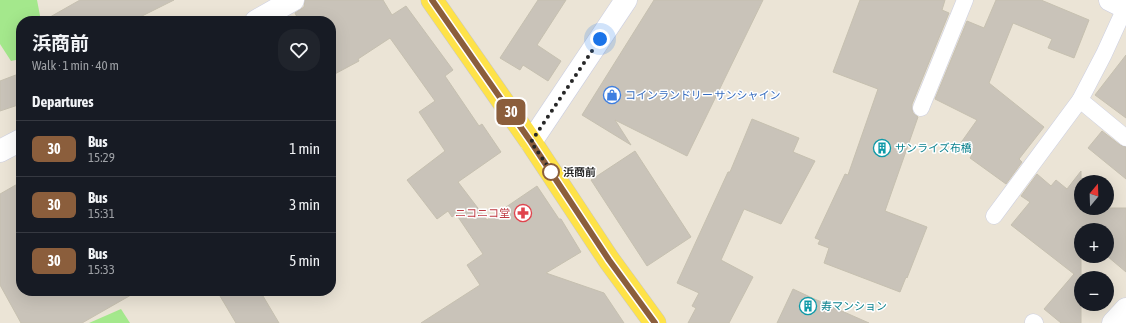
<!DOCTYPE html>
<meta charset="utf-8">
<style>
:root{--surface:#171b24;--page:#20242c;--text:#f1f3f6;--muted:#9ea1a6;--line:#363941}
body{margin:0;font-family:"Asap Condensed","Noto Sans JP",sans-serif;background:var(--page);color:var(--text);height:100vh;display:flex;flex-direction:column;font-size:15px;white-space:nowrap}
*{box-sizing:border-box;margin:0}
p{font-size:13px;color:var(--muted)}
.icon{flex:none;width:22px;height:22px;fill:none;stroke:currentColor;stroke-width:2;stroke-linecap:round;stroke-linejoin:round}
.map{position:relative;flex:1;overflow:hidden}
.drawer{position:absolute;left:16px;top:16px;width:320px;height:280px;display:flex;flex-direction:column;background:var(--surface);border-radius:16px;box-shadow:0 4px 16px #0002}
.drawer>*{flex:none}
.badge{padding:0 8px;border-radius:6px;font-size:14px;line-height:26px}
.needle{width:26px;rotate:19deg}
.buttons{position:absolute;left:1074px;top:175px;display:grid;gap:8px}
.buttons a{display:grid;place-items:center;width:40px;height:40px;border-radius:50%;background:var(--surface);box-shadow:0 4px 16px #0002;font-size:20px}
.you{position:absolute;width:20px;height:20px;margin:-10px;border:3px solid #fff;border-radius:50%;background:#1a73e8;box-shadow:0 0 0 6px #1a73e833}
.map>.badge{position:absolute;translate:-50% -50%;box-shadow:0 0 0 2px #fff}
h2{padding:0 16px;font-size:15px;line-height:36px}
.round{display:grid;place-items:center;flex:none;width:42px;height:42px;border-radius:16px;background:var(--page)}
.head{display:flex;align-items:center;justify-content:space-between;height:68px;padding:0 16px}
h1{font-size:19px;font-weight:700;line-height:30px}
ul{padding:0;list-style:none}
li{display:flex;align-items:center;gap:12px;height:56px;padding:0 16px;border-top:1px solid var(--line)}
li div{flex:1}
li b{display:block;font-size:15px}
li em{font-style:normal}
li .badge{min-width:44px;font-weight:700;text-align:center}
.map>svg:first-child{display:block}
.green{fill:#a4e88c}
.building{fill:#c9c3b9;stroke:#c6c0b0}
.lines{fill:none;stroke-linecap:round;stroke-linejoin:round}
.lane-casing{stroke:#cbcee2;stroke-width:17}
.street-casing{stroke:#cbcee2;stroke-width:23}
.secondary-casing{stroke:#cbcee2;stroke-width:23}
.primary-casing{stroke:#c7c7c7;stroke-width:23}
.lane{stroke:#fff;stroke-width:16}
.street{stroke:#fff;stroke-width:22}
.secondary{stroke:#fff;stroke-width:22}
.primary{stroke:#fee248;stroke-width:22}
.line-casing{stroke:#fff;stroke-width:9}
.line{stroke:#8b5e3c;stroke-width:6}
.walk{stroke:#272727;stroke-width:4;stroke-dasharray:0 7.2}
.stop-dot{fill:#fff;stroke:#8b5e3c;stroke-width:2}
.labels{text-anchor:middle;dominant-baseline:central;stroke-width:3;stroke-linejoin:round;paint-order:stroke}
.shop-label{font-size:11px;fill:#366cbe;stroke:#fff;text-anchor:start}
.culture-label{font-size:11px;fill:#0d838f;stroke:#fff;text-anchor:start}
.stop-label{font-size:11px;font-weight:bold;fill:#272727;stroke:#fff;text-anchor:start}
.health-label{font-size:11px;fill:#be3a42;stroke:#fff;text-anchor:end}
</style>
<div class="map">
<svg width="1126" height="323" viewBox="0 0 1126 323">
<rect width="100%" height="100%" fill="#ebe4d6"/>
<!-- green -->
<g class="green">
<path d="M0 0H37L41 21H21V59L11 61 0 44Z"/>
<path d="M121 309 130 323H89Z"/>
</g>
<!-- building -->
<g class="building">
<path d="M80 0H174L132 21H43Z"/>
<path d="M305 0H383L392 15 406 6 453 70 445 76 479 126 482 124 501 152 458 182 487 220 537 186 559 219H561L581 252 546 273 604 293 624 323H421L480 285 467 265 483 254 456 214 452 217 448 211 437 219 407 180 445 151 419 112 435 101 390 38 358 59 359 61 331 76V21H299L295 13 304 7Z"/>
<path d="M538 0H566L537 45 561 61 548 81 523 65 520 70 500 58Z"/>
<path d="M654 0H763L687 156 615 120 631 145 582 115Z"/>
<path d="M860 0H945L942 10 949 13 912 104V109L913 113 918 117 885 211 927 227 907 278 906 277 900 292 824 263 829 248 818 244 820 240 815 238 845 174 848 175 878 89 833 72Z"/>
<path d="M996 0H1041L1089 20 1074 58 1048 48 1052 39 1013 23 989 83 1044 127 1019 159 1022 162 1006 184 970 158 973 153 960 144 977 120 935 99 967 21 984 28Z"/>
<path d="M1126 55V118L1095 95Z"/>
<path d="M21 73V104L0 111V81Z"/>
<path d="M752 119 799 138 793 152 815 161 781 224 744 209 721 260 753 277 729 323H688L696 308 692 306 699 293 677 283 728 172H730Z"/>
<path d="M1102 131 1120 145 1126 147V179L1088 148Z"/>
<path d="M635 151 691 237 647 266 591 180Z"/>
<path d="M1081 171V208H1126V272L1107 256V230H1081V323H1061L1044 309 1074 274 1011 225 1030 202 1021 196 1037 174 1051 186 1056 180 1067 189Z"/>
<path d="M21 182V291H138L82 323H21L0 285V194Z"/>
<path d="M793 289 810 297 869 323H777Z"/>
<path d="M217 291H260L279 323H236Z"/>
</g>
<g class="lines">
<!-- lane casing -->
<g class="lane-casing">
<g id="lane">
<path d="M1080 100 1126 138"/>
<path d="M921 108 965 0"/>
<path d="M994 216 1080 100 1104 54 1125 8"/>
<path d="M1033 322 1035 323"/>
</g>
</g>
<!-- street casing -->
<g class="street-casing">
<g id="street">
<path d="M256 21 293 0"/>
<path d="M531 142 626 0"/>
<path d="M0 151 21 140"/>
<path d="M1113 323 1126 309"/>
</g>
</g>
<!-- secondary casing -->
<g class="secondary-casing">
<path id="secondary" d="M1110 0 1126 8"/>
</g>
<!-- primary casing -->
<g class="primary-casing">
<path id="primary" d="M432 0 531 142 609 260 655 323"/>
</g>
<!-- lane -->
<use href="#lane" class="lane"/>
<!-- street -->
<use href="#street" class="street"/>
<!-- secondary -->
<use href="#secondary" class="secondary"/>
<!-- primary -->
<use href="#primary" class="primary"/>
</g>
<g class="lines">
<!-- line casing -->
<g class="line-casing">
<path id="line" d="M432 0 531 142 609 260 655 323"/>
</g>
<!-- line -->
<use href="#line" class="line"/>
<!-- walk -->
<path class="walk" d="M551 172 553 174 531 142 600 39"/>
</g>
<!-- icons -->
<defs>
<g id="shop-ring" transform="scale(0.9)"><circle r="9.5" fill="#fff" stroke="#3f7fe0" stroke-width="1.5"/><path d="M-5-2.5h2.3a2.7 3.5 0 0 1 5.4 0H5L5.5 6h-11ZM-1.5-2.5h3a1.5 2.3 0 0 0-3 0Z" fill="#3f7fe0"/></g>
<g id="building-ring" transform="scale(0.9)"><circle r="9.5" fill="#fff" stroke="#0f9aa8" stroke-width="1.5"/><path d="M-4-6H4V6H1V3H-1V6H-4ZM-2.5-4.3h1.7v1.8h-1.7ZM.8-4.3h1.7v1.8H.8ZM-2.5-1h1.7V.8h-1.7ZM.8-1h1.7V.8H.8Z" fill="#0f9aa8"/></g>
<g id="pharmacy-ring" transform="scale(0.9)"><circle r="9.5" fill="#fff" stroke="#e0444e" stroke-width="1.5"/><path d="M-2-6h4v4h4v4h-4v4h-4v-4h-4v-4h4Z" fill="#e0444e"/></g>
</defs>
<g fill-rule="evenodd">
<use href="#shop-ring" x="612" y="95"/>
<use href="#building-ring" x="882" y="148"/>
<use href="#pharmacy-ring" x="523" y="213"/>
<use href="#building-ring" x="808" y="306"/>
</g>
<!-- markers -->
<circle class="stop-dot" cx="551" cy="172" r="8"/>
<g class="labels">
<!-- shop labels -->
<g class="shop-label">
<text x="625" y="95">コインランドリー サンシャイン</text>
</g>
<!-- culture labels -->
<g class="culture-label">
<text x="895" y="148">サンライズ布橋</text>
<text x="821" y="306">寿マンション</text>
</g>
<!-- stop labels -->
<g class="stop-label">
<text x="563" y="172">浜商前</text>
</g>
<!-- health labels -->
<g class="health-label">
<text x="510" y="213">ニコニコ堂</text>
</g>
</g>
</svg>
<div class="buttons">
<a><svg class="needle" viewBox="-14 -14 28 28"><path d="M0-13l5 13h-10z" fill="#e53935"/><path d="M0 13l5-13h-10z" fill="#9ea1a6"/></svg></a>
<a>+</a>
<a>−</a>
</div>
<div class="you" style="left:600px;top:39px"></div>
<b class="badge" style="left:511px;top:112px;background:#8b5e3c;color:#fff">30</b>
<section class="drawer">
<div class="head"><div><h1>浜商前</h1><p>Walk · 1 min · 40 m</p></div><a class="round"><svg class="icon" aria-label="heart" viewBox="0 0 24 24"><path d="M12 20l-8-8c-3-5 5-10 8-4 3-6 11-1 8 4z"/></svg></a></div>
<h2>Departures</h2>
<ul>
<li><span class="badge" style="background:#8b5e3c;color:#fff">30</span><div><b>Bus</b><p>15:29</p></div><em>1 min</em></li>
<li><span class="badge" style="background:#8b5e3c;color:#fff">30</span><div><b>Bus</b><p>15:31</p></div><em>3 min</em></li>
<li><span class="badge" style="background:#8b5e3c;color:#fff">30</span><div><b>Bus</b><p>15:33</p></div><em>5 min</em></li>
</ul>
</section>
</div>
